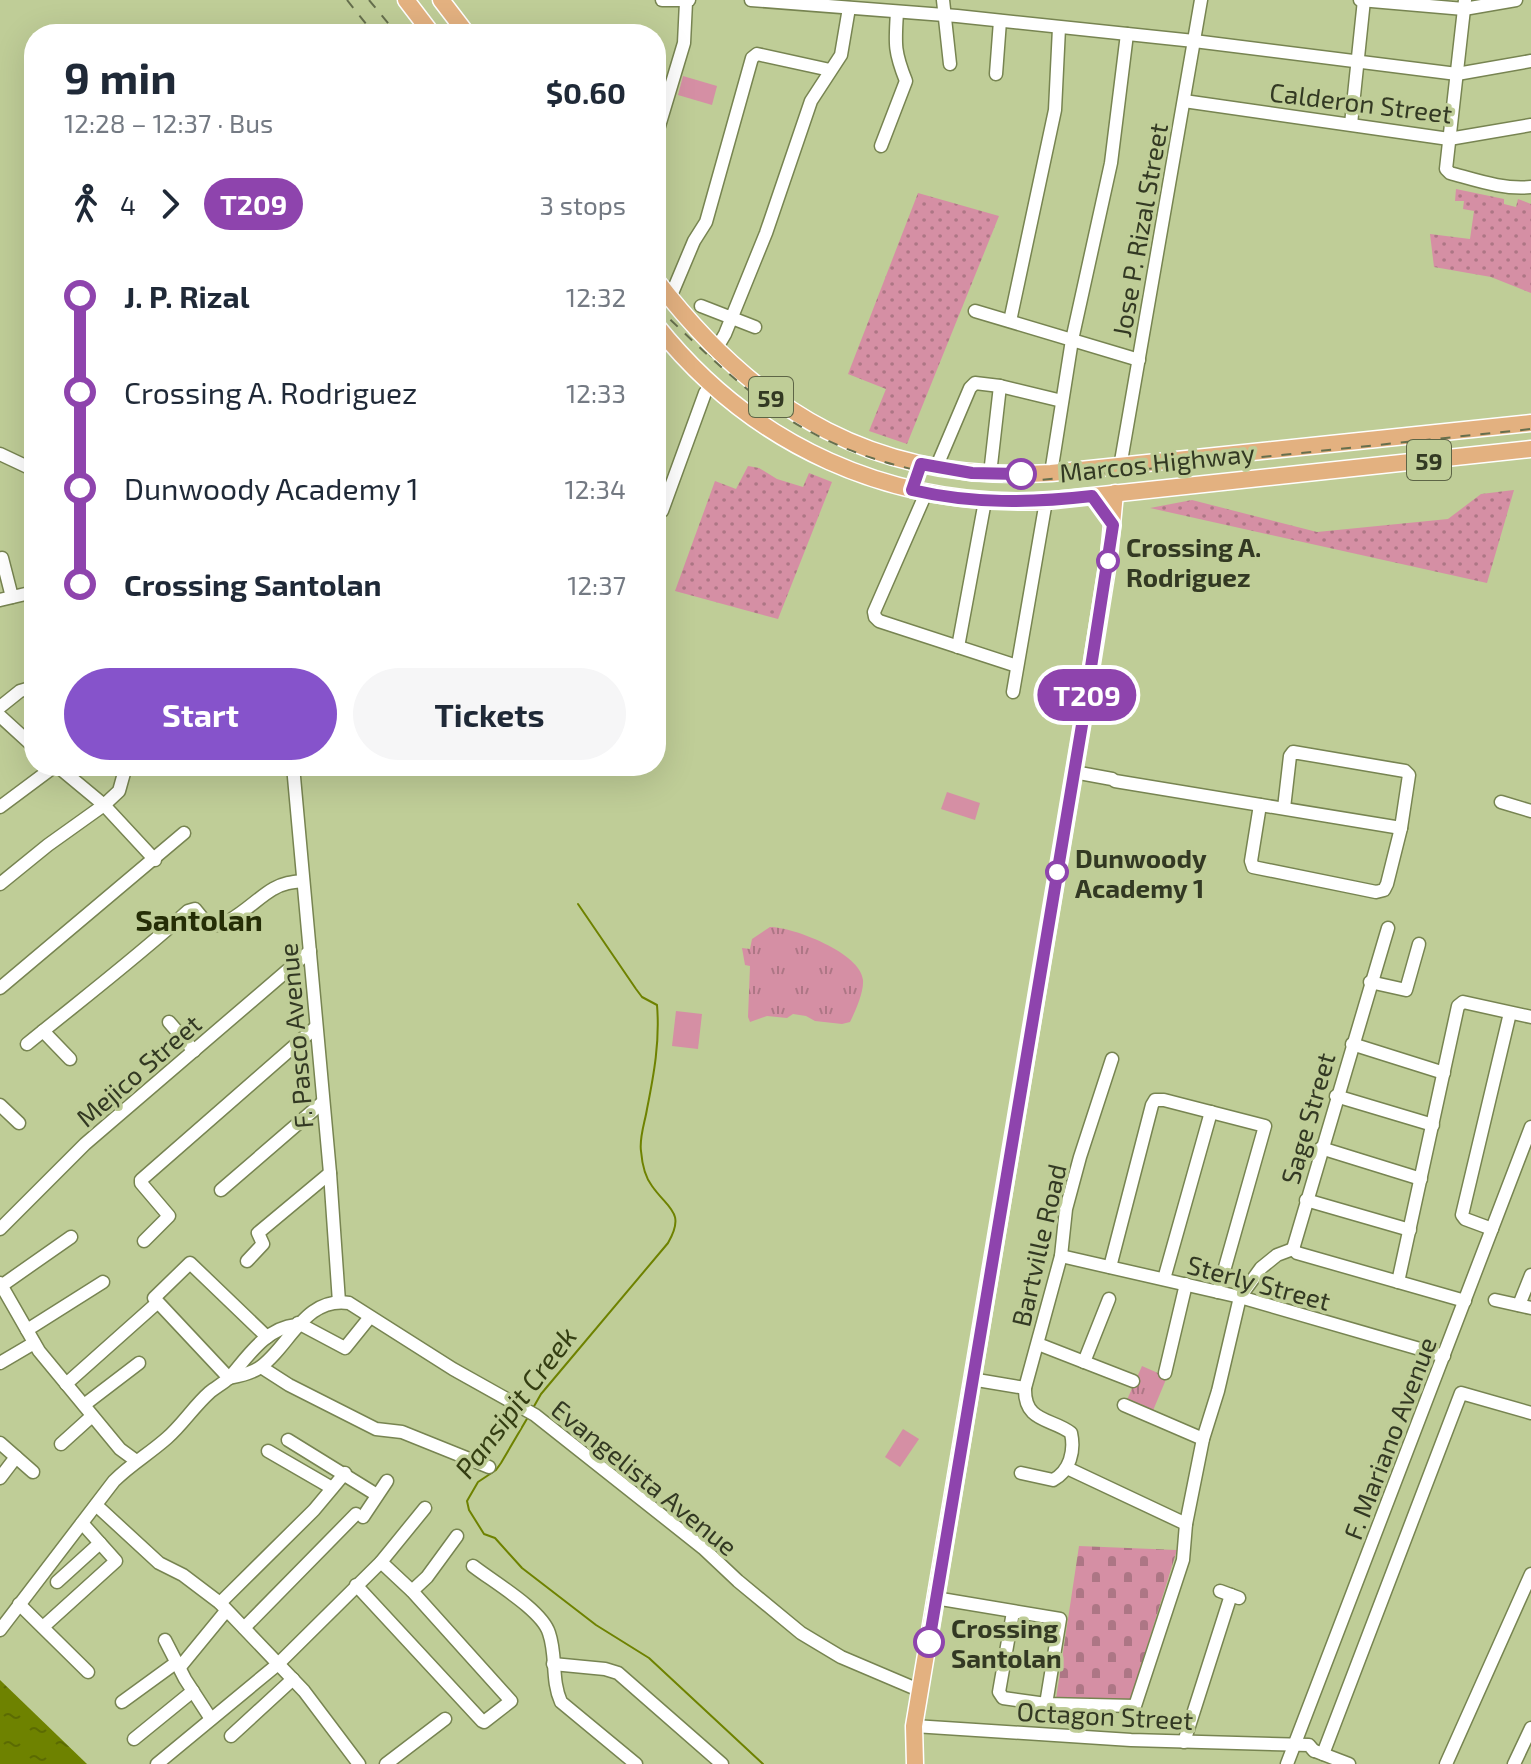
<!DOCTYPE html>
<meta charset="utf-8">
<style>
:root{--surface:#fff;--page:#f6f6f7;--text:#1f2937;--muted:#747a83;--accent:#8653cb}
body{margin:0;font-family:"Exo 2",sans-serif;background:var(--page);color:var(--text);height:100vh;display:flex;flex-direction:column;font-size:30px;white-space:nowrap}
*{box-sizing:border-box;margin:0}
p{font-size:26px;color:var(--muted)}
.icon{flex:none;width:44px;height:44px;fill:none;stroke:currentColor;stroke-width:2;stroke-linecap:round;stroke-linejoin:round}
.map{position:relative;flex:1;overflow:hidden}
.side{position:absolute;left:24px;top:24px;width:642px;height:752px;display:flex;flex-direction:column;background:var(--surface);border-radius:32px;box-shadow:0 8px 32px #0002}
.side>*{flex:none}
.badge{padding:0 16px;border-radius:26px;font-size:28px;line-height:52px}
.map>.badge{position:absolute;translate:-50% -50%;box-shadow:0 0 0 4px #fff}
.legs{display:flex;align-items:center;gap:12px;height:88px;padding:0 40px;font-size:26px}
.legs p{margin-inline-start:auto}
.summary{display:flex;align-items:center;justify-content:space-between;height:136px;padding:0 40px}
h1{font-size:44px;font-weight:700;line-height:60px}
.primary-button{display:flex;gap:16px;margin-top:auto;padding:16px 40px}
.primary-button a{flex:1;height:92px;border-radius:48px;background:var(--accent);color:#fff;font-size:32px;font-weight:700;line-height:92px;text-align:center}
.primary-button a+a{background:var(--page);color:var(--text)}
ul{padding:0 40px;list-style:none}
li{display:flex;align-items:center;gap:28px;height:96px;font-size:30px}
li i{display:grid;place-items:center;width:12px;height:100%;margin:0 10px;background:currentColor}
li i::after{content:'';width:20px;height:20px;margin:-10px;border:6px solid;border-radius:50%;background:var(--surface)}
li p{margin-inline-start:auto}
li:first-child i{background:linear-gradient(#0000 50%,currentColor 0)}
li:last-child i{background:linear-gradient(currentColor 50%,#0000 0)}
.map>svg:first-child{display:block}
.grass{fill:url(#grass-dots)}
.cemetery{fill:url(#cemetery-stones)}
.park{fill:url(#park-tufts)}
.garden{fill:#d58fa4}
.water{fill:url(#water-ripples)}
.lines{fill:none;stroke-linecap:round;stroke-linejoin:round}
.stream{stroke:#6e8200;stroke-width:2}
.minor-casing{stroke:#778451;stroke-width:15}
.major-casing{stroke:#fff;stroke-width:19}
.minor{stroke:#fff;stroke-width:12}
.major{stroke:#e3b180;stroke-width:16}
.rail{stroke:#666f4d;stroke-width:2;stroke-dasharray:10 10;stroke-linecap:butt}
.line-1-casing{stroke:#fff;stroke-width:18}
.line-1{stroke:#8e44ad;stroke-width:12}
.stop-1-dot{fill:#fff;stroke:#8e44ad;stroke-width:4}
.labels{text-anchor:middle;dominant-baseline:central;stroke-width:7;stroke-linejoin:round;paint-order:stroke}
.shield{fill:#bfcd97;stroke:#5d6546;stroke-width:2}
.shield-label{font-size:24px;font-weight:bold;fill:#333923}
.street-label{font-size:26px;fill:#333923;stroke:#bfcd97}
.stop-label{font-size:26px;font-weight:bold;fill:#333923;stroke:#bfcd97;text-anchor:start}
.water-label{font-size:28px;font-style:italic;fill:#343e12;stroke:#bfcd97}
.quarter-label{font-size:30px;font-weight:bold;fill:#252d06;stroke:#bfcd97}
</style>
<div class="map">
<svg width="1531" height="1764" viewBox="0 0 1531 1764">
<defs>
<pattern id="grass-dots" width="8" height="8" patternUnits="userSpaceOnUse" patternTransform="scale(2)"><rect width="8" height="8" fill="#d58fa4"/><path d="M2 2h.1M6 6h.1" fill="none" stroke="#ad7685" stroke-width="1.8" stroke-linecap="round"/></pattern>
<pattern id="cemetery-stones" width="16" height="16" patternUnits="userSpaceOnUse" patternTransform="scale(2)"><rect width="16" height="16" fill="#d58fa4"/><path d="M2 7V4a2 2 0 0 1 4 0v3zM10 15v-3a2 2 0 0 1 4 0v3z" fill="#ad7685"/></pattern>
<pattern id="park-tufts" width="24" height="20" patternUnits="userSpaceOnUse" patternTransform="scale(2)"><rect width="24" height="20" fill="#d58fa4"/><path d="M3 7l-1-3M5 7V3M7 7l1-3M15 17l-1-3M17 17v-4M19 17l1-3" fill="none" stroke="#ad7685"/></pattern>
<pattern id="water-ripples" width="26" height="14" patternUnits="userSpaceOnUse" patternTransform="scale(2)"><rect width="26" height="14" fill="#6e8200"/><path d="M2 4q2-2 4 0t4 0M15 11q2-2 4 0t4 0" fill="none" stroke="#5b6b02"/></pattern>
</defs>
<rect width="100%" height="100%" fill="#bfcd97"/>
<!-- grass -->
<g class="grass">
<path d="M1456 189 1504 199V204L1516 207 1518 199 1531 204V293L1491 277 1434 267 1430 234 1470 239 1474 211 1463 209 1464 201H1455Z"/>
<path d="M918 193 999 216 907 444 869 431 886 389 848 374Z"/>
<path d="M748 466 759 468 777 479 803 487 809 473 832 482 778 619 675 591 715 481 736 489Z"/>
<path d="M1514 490 1487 583 1150 508 1192 500 1317 532 1448 519 1481 494Z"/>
</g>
<!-- cemetery -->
<path class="cemetery" d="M1079 1546 1177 1550 1130 1701 1056 1699Z"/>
<!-- park -->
<g class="park">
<path d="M770 927C793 927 861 953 863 980 864 992 855 1012 850 1022L842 1024 815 1021 806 1016 793 1014 787 1018 767 1016 750 1022 748 1017 750 966 745 965 742 948 750 949 752 939Z"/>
<path d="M1142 1366 1167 1377 1152 1413 1126 1402Z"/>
</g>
<!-- garden -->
<g class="garden">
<path d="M683 76 717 86 712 105 678 95Z"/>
<path d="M947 792 980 803 975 820 941 809Z"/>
<path d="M676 1011 702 1014 698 1049 672 1046Z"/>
<path d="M903 1429 919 1439 900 1467 885 1457Z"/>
</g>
<!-- water -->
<path class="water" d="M0 1680 87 1764H0Z"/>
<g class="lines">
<!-- stream -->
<g class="stream">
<path d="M533 1408 541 1394 668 1243C686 1212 668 1209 652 1186 645 1177 642 1163 641 1151 639 1138 645 1122 647 1109 654 1074 660 1041 657 1005L642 997 636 989 578 904"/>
<path d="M528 1417 501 1463 496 1470 478 1482 467 1501 469 1510 484 1534 495 1538 522 1568 596 1625 649 1658 763 1764"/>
</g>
<!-- minor casing -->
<g class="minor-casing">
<g id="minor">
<path d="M662 0H689"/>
<path d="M751 0 957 16 1194 41 1457 74 1531 61"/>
<path d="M943 0 950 64"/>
<path d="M1360 0 1464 9 1516 0"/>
<path d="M1465 0 1446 169 1450 173C1476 180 1504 190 1531 187"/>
<path d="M996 74 1000 21"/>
<path d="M1184 101 1449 139 1531 125"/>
<path d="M1351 124 1364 0"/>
<path d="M656 136 684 43 686 2"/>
<path d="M881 146 906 81C894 51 895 44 897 12"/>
<path d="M670 298 694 241 706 222 752 58 757 54 830 70"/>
<path d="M701 306 755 327"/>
<path d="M975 311 1139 360"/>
<path d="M1010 321 1055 110 1059 28"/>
<path d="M715 351 725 334 766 233 811 101 841 55 849 8"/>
<path d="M0 454 34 470"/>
<path d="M1120 467 1201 0"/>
<path d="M936 468 970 388 975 383 1000 386 1062 401"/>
<path d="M1051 473 1072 340 1111 163 1127 34"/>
<path d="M990 474 1000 386"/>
<path d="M926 493 874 612 875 617 879 621 1017 666"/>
<path d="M662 511 705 393 712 384"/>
<path d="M2 558 12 597"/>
<path d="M0 600 34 592"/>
<path d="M958 647 985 501"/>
<path d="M1013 692 1046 501"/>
<path d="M0 707 20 691 34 687"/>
<path d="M0 716 34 747"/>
<path d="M57 766 104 805 155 860"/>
<path d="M293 766 330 1173 339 1302"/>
<path d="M1074 772 1112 779 1115 781 1401 828"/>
<path d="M1501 802 1531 811"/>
<path d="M1260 805 1251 861 1253 867 1376 892 1384 890 1387 884 1401 828 1409 775 1405 771 1293 752 1290 756 1284 808"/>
<path d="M0 807 55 766"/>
<path d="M0 884 48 845 104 805 119 791 126 766"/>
<path d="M1370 982 1406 990 1419 944"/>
<path d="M0 988 184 833"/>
<path d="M169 1022 194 1051"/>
<path d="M43 1031 70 1059"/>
<path d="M27 1044C81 1000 136 958 188 911L195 909 208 925C228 930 255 899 273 889 283 883 292 882 303 881"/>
<path d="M1352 1044 1444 1073"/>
<path d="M1336 1096 1433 1125"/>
<path d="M0 1105 19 1123"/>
<path d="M1321 1148 1421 1179"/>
<path d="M221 1190 323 1102"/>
<path d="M1306 1200 1410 1230"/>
<path d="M0 1229 85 1144 310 951"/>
<path d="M1492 1229 1465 1219 1462 1215 1510 1013"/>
<path d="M144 1241 169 1216 141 1183V1180L316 1027"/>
<path d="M1293 1249 1388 928"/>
<path d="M1293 1249 1297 1253 1465 1301"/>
<path d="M1061 1256 1240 1297 1444 1356"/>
<path d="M247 1261 263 1244 258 1233 330 1173"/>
<path d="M1110 1267 1152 1105 1155 1100H1164L1265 1126 1218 1292"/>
<path d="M1164 1279 1211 1112"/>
<path d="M1398 1282 1458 1006 1463 1002 1531 1017"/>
<path d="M0 1283 39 1351 120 1449 135 1460"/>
<path d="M1 1286 71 1237"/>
<path d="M1495 1300 1531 1308"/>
<path d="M1519 1305 1531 1275"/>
<path d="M298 1323 345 1348 370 1317"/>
<path d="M27 1330 103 1282"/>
<path d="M1038 1344 1133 1381"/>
<path d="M1084 1362 1109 1299"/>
<path d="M0 1363 34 1343"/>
<path d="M261 1367 289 1385 376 1429 402 1432 489 1467"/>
<path d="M1165 1373 1186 1284"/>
<path d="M229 1378C239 1376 250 1374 259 1368 289 1348 304 1296 349 1303L453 1369 535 1415 703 1548 738 1581 801 1633 841 1657 921 1691"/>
<path d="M229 1378 154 1298 190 1263 267 1337"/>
<path d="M971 1379 1025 1388"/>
<path d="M66 1384 157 1303"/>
<path d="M84 1405 139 1363"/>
<path d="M1124 1405 1203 1439"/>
<path d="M288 1440 377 1495"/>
<path d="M0 1443 33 1472"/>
<path d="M61 1444 92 1416"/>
<path d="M268 1451 332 1488"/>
<path d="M1067 1468 1186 1524"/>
<path d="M1021 1473 1053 1480C1070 1471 1075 1451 1071 1433 1052 1418 1024 1423 1025 1388L1061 1256 1066 1209 1080 1157 1112 1059"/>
<path d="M0 1478 16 1457"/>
<path d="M96 1505 159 1563 183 1575 220 1603 304 1691 359 1764"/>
<path d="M363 1517 387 1481"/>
<path d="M473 1566C492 1581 542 1610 549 1633 557 1656 551 1680 561 1702L636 1764"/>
<path d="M57 1582 100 1543"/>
<path d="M356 1585 482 1721 484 1722 511 1701 412 1591 381 1562"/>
<path d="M412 1591 427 1577 457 1536"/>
<path d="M1220 1591 1239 1598"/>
<path d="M935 1598 1060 1619 1046 1704"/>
<path d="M220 1603 314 1510 345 1473"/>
<path d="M19 1604 88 1672"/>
<path d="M1013 1612 999 1692 1003 1698 1046 1704 1135 1706 1183 1560 1186 1524 1203 1439 1218 1391 1240 1297 1261 1268 1277 1255 1293 1249"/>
<path d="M43 1627 116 1561 82 1523"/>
<path d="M244 1628 356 1514"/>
<path d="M0 1630 114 1481C131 1464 149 1454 167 1438 183 1424 194 1406 210 1392 216 1387 224 1383 230 1377 248 1356 266 1328 296 1325"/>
<path d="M165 1640 185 1679 211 1719"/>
<path d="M553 1664 605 1669 618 1673 722 1764"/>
<path d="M180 1667 226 1611"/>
<path d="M122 1702 177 1662"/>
<path d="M914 1726 1131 1740 1309 1745 1314 1751"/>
<path d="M231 1736 293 1679"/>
<path d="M134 1739 193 1691"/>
<path d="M1184 1742 1231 1595"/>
<path d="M1315 1751 1349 1764"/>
<path d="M1323 1754 1461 1393 1531 1413"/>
<path d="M157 1764 278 1664 381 1562 425 1508"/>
<path d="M386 1764 445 1719"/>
<path d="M1287 1764 1531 1127"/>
<path d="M1446 1764 1531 1574"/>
<path d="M1514 1764 1531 1728"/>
</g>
</g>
<!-- major casing -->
<g class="major-casing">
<g id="major">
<path d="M406 0 432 34"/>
<path d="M441 0 467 34"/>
<path d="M656 280C759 414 878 484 1051 473L1531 423"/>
<path d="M656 325C753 447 891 508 1046 501L1531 449"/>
<path d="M915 1764 914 1726 1082 725 1109 556 1115 493"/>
</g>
</g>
<!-- minor -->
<use href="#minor" class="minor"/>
<!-- major -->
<use href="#major" class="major"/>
<!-- rail -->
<g class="rail">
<path d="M347 0 374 34"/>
<path d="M369 0 397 34"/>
<path d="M656 306C694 342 732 380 775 410 847 461 936 480 1022 482L1531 429"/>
</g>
</g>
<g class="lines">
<!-- line-1 casing -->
<g class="line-1-casing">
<path id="line-1" d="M929 1642 1082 725 1113 525 1092 496C1031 503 972 504 912 490L921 464 972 473 1021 474"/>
</g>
<!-- line-1 -->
<use href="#line-1" class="line-1"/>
</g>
<!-- markers -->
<g class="stop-1-dot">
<circle cx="1021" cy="474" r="14"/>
<circle cx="1108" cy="561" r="10"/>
<circle cx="1057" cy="872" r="10"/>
<circle cx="929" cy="1642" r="14"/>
</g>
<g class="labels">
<!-- shield labels -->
<g class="shield">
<rect x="749" y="377" width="44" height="40" rx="6"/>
<rect x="1407" y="440" width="44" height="40" rx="6"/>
</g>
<g class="shield-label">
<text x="771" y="397">59</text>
<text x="1429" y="460">59</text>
</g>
<!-- street labels -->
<g class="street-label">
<text transform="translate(1361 102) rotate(7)">Calderon Street</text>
<text transform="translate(1139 230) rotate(-80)">Jose P. Rizal Street</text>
<text transform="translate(1157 462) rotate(-6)">Marcos Highway</text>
<text transform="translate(295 1036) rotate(-95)">F. Pasco Avenue</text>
<text transform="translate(138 1070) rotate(-41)">Mejico Street</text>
<text transform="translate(1307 1118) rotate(-74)">Sage Street</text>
<text transform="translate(1038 1245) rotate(-77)">Bartville Road</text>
<text transform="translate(1259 1282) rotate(15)">Sterly Street</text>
<text transform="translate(1389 1438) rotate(-69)">F. Mariano Avenue</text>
<text transform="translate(645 1477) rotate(39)">Evangelista Avenue</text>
<text transform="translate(1105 1715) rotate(3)">Octagon Street</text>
</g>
<!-- stop labels -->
<g class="stop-label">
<text x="1126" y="546">Crossing A.<tspan x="1126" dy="30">Rodriguez</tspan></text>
<text x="1075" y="857">Dunwoody<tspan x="1075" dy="30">Academy 1</tspan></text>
<text x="951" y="1627">Crossing<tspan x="951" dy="30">Santolan</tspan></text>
</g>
<!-- water labels -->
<g class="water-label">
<text transform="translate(515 1402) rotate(-53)">Pansipit Creek</text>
</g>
<!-- quarter labels -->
<g class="quarter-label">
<text x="199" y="919">Santolan</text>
</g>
</g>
</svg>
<b class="badge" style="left:1087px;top:695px;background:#8e44ad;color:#fff">T209</b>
<section class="side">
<div class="summary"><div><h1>9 min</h1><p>12:28 – 12:37 · Bus</p></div><b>$0.60</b></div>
<div class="legs"><svg class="icon" aria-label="walk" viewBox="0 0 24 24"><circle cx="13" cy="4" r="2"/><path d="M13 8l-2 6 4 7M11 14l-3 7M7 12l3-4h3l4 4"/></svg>4<svg class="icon" aria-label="forward" viewBox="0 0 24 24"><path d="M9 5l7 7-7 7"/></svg><b class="badge" style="background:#8e44ad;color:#fff">T209</b><p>3 stops</p></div>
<ul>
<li><i style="color:#8e44ad"></i><b>J. P. Rizal</b><p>12:32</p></li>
<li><i style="color:#8e44ad"></i><span>Crossing A. Rodriguez</span><p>12:33</p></li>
<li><i style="color:#8e44ad"></i><span>Dunwoody Academy 1</span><p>12:34</p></li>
<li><i style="color:#8e44ad"></i><b>Crossing Santolan</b><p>12:37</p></li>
</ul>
<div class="primary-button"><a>Start</a><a>Tickets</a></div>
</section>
</div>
